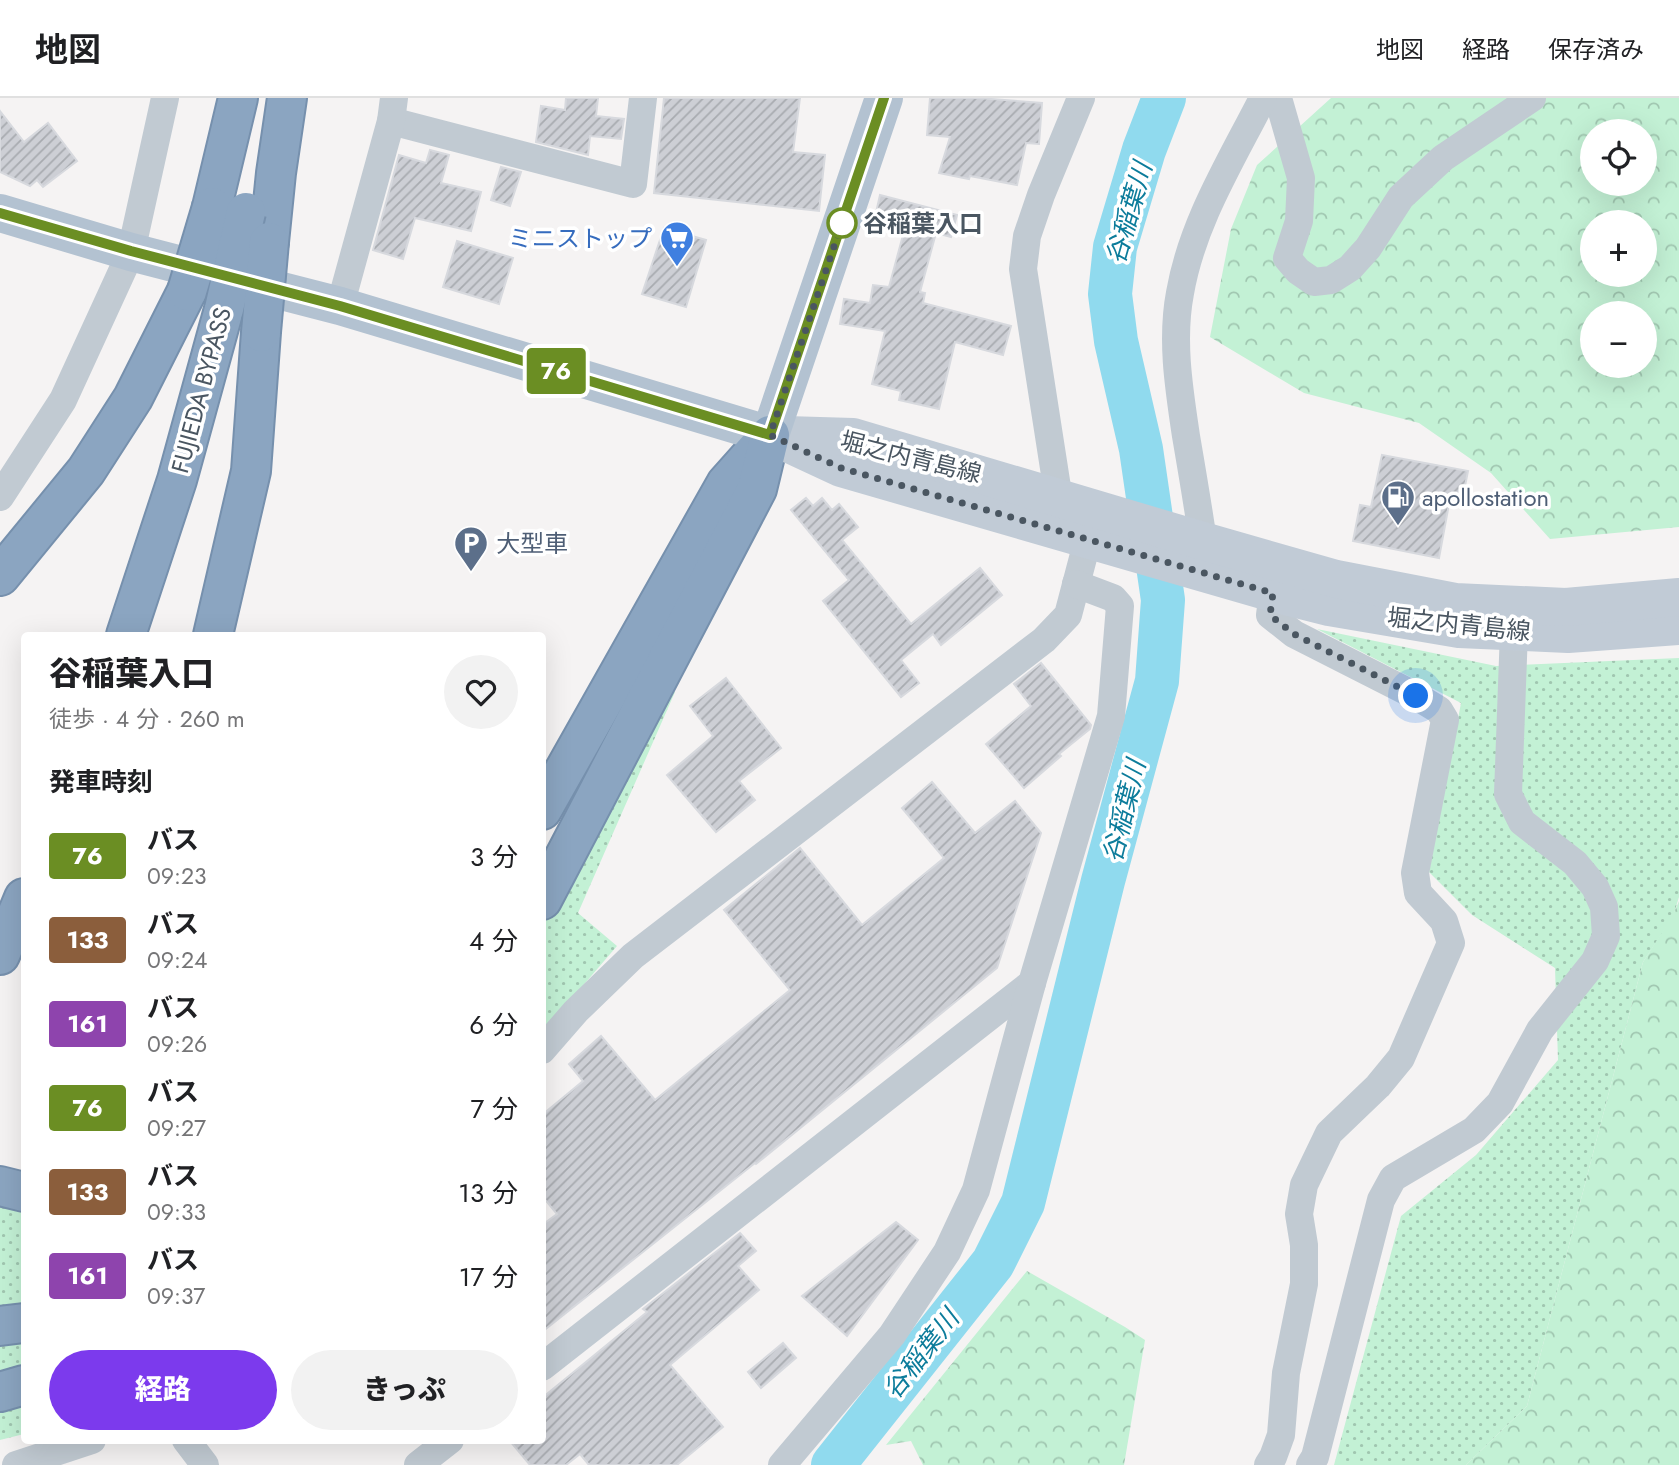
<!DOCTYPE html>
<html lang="ja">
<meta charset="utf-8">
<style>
:root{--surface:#fff;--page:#f2f2f2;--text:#202124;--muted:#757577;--line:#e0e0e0;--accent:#7c3aed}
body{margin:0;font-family:Jost,"Noto Sans JP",sans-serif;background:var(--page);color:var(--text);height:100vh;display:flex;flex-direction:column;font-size:26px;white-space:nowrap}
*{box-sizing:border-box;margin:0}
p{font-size:23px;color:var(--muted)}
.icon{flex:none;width:38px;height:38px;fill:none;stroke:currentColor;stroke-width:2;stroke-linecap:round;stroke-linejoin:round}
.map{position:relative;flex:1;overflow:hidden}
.sheet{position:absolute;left:21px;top:534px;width:525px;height:812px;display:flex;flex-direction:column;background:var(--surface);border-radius:7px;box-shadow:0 7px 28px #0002}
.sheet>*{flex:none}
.badge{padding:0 14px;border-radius:5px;font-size:24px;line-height:46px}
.tools{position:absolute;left:1580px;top:21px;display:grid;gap:14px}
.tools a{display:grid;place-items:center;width:77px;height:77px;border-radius:50%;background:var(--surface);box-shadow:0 7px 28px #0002;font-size:35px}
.you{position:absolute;width:35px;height:35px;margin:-18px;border:5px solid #fff;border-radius:50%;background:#1a73e8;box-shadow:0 0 0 10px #1a73e833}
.map>.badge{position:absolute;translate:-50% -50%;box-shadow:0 0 0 4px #fff}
h2{padding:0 28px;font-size:26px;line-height:63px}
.round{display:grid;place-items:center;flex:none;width:74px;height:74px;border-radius:37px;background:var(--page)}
.overview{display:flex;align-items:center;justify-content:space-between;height:119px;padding:0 28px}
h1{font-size:33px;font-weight:800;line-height:52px}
.button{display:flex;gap:14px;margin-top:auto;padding:14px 28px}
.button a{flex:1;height:80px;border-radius:42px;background:var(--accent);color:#fff;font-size:28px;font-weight:800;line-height:80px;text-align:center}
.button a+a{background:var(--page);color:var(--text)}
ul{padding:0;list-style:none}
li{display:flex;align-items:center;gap:21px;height:84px;padding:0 28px}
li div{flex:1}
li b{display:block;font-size:26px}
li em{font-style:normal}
li .badge{min-width:77px;font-weight:700;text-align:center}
header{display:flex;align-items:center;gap:42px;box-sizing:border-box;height:98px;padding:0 35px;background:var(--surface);border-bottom:2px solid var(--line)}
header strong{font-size:33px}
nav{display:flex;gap:38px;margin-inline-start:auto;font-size:24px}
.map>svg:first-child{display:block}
.grass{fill:url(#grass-dots)}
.forest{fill:url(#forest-crowns);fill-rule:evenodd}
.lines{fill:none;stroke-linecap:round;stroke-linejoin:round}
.river{stroke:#90daee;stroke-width:44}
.building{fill:url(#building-hatch);stroke:#d7d9de;stroke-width:2}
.motorway-casing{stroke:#7690ad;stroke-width:42}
.minor{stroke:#c1cad2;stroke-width:28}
.secondary{stroke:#c1cbd6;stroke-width:38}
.primary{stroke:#b3c2d1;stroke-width:38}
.motorway{stroke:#8ba5c1;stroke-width:38}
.motorway-bridge-casing{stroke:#7690ad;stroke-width:42;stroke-linecap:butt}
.motorway-bridge{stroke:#8ba5c1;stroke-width:38}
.line-casing{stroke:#fff;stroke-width:16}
.line{stroke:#6b8e23;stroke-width:10}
.walk{stroke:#4a5661;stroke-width:7;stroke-dasharray:0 12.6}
.stop-dot{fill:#fff;stroke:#6b8e23;stroke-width:3.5}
.labels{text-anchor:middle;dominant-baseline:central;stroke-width:7;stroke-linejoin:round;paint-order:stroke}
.stop-label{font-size:24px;font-weight:bold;fill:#4a5661;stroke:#fff;text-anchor:start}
.shop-label{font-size:24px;fill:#366cbe;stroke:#fff;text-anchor:end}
.street-label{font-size:24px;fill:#4a5661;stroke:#fff}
.service-label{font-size:24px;fill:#4e5e75;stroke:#fff;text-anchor:start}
.water-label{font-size:26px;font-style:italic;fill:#0c7c9b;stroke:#fff}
</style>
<header>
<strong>地図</strong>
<nav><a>地図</a><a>経路</a><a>保存済み</a></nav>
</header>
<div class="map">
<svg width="1679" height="1367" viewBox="0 0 1679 1367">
<defs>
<pattern id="grass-dots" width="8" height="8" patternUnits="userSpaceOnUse" patternTransform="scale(1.75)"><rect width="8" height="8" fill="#c3f1d5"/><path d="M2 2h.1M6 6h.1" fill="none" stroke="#a0c6b0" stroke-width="1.8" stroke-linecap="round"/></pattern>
<pattern id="forest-crowns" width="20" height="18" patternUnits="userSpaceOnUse" patternTransform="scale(1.75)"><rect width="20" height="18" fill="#c3f1d5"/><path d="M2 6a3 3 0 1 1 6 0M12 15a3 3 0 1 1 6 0" fill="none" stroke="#a0c6b0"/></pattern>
<pattern id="building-hatch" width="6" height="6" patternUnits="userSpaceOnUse" patternTransform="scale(1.75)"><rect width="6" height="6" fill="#cdcfd5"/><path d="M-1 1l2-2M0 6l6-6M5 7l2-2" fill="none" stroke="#a8abb0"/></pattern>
</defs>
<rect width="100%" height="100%" fill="#f5f3f3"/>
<!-- grass -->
<g class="grass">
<path d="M1317 531 1496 568 1679 560V799L1673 819 1643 864 1527 1308 1466 1367H1334L1401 1118 1476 1057 1558 962 1555 870 1472 817 1429 774 1461 605Z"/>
<path d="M675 594 578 815 617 848 543 934V826L659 597Z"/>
<path d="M0 1101 24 1107V1210H0Z"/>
<path d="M0 1237H24V1278L0 1285Z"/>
<path d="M24 1300V1336L0 1342V1307Z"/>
</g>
<!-- forest -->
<g class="forest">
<path d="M1331 0H1679V429L1550 441 1491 375 1419 325 1304 295 1210 239 1231 131 1257 67ZM1592 33H1645V86H1592ZM1592 124H1645V177H1592ZM1592 215H1645V268H1592Z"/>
<path d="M1679 803V1367H1466L1527 1308 1643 864 1672 819Z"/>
<path d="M1027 1173 1125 1229 1145 1242 1124 1367H923L911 1343 886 1347Z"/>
</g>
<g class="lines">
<!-- river -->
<path class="river" d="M833 1367 993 1165 1023 1105 1103 783 1157 583 1163 502 1141 351 1116 243 1110 196 1115 149 1144 52 1164 0"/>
</g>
<!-- building -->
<g class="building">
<path d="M566 0H598L596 18 624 21 621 41 590 38 588 57 536 44 541 8 565 12Z"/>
<path d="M664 0H800L793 54 825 57 819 113 654 95Z"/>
<path d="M930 0H979L1042 5 1039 46 1026 45 1017 87 970 78 969 81 939 75 950 39 927 37Z"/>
<path d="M0 13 24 44 48 25 77 63 43 89 37 82 30 88 0 74Z"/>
<path d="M430 52 449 57 441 85 481 94 471 133 415 120 403 161 373 152 399 57 426 65Z"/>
<path d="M501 69 521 74 510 108 491 102Z"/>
<path d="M880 97 957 117 951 139 936 135 920 194 925 195 923 205 1011 228 1003 257 955 244 939 311 899 302 901 293 872 286 885 233 840 226 844 201 870 205 873 187 889 189 906 126 875 119Z"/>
<path d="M664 130 706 142 686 209 642 196Z"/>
<path d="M457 143 513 160 499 206 443 189Z"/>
<path d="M1382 357 1468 373 1461 408 1449 406 1439 460 1353 443 1360 407 1371 409Z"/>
<path d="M806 400 813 408 822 400 832 412 839 406 858 429 842 442 911 526 980 470 1002 497 941 547 933 536 901 562 919 585 901 599 823 503 849 482 791 412Z"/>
<path d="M1041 565 1091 627 1090 631 1059 656 1061 658 1024 690 986 646 1031 608 1014 586Z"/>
<path d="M726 580 781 650 739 683 755 702 716 734 667 677 713 638 690 608Z"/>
<path d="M932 684 975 735 1015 703 1041 735 997 870 756 1066 755 1065 542 1234V1127L557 1116 542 1098V1017L583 983 569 966 601 938 655 1002 790 892 724 812 800 750 862 827 944 760 902 710Z"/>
<path d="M896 1124 918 1142 847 1238 802 1198Z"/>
<path d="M740 1135 756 1153 738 1168 759 1192 670 1267 723 1329 677 1367H589L580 1356 566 1367H530L509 1342H542V1300L647 1214 643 1211Z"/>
<path d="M783 1245 796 1260 761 1290 748 1274Z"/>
</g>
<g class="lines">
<!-- motorway casing -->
<g class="motorway-casing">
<g id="motorway">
<path d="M212 109 238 0"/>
<path d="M269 144 276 75 287 0"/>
<path d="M0 478 86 373 133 300 187 193"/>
<path d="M126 537 177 382 224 211"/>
<path d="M213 537 251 373 261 234"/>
<path d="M542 712 726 386 767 340"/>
<path d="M542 802 757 391 770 337"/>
<path d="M0 857 24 800"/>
<path d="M0 1088 24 1094"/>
<path d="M0 1228 24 1225"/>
<path d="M0 1294 24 1287"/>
</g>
</g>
<!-- minor -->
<g class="minor">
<path d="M1278 0 1301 80 1299 123 1287 160 1298 173 1314 184 1331 182 1350 170 1368 150 1401 99 1443 60 1532 0"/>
<path d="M391 23 633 86 643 0"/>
<path d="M340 208 391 23 394 0"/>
<path d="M0 399 63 302 131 154 165 0"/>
<path d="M1061 415 1023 171 1027 138 1041 97 1081 0"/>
<path d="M1203 443C1198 408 1192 373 1186 338 1179 291 1171 242 1180 195 1192 125 1231 63 1263 0"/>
<path d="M542 952 576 913 633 858 1044 542 1068 517 1088 441"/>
<path d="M542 1269 1032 885"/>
<path d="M186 1342 205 1367"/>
<path d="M16 1367 92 1342"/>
<path d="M418 1367 450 1342"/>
<path d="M782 1367 892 1237 947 1154 976 1092 1032 885 1111 618 1120 508 1113 500 1076 486"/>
<path d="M1268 1367 1273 1359 1281 1337 1286 1275 1304 1186V1147L1299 1116 1304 1087 1329 1035 1378 988 1401 960 1451 845 1444 823 1418 795 1415 775 1445 622 1439 612 1416 598 1294 536 1270 517 1273 495"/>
<path d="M1310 1367 1315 1359 1381 1102 1393 1080 1474 1032 1500 1005 1540 932 1595 863 1606 838 1604 809 1595 789 1575 765 1522 724 1508 696 1514 533"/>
</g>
<!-- secondary -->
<g class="secondary">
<path d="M770 337 841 370 1273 495 1329 509 1459 531 1568 536 1679 528"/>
<path d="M786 337 853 339 1203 443 1336 481 1455 504 1566 509 1679 499"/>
</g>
<!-- primary -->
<path class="primary" d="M0 115 131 154 340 208 770 337 884 0"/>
<!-- motorway -->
<use href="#motorway" class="motorway"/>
<!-- motorway-bridge casing -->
<g class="motorway-bridge-casing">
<g id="motorway-bridge">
<path d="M187 193 212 109"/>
<path d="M224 211 246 114"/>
<path d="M261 234 269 144"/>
</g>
</g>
<!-- motorway-bridge -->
<use href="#motorway-bridge" class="motorway-bridge"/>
</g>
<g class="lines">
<!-- line casing -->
<g class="line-casing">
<path id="line" d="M0 115 131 153 340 208 770 337 884 0"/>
</g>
<!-- line -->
<use href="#line" class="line"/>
<!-- walk -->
<path class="walk" d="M842 125 770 337 841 370 1273 495 1270 517 1294 536 1416 598"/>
</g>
<!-- icons -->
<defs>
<g id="supermarket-pin" transform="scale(1.75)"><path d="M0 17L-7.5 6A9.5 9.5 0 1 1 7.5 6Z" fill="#3f7fe0" stroke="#fff"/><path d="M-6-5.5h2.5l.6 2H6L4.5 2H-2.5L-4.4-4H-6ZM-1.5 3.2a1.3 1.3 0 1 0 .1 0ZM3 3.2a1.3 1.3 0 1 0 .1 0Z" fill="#fff"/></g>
<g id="fuel-pin" transform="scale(1.75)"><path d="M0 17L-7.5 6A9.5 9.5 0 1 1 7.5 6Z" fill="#5c6f8a" stroke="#fff"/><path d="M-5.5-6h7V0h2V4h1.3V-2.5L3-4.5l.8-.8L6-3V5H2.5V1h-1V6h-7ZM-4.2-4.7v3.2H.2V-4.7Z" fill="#fff"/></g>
<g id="parking-pin" transform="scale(1.75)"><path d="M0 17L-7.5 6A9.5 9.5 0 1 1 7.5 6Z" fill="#5c6f8a" stroke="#fff"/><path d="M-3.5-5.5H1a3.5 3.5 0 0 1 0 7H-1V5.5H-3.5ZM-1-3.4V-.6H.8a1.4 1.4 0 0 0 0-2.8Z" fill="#fff"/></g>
</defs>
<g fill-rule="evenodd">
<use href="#supermarket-pin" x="677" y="140"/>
<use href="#fuel-pin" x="1398" y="399"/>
<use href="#parking-pin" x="471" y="445"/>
</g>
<!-- markers -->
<circle class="stop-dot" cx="842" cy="125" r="14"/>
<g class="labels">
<!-- stop labels -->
<g class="stop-label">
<text x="863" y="125">谷稲葉入口</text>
</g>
<!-- shop labels -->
<g class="shop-label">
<text x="652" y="140">ミニストップ</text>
</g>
<!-- street labels -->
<g class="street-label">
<text transform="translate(201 292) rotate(-75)">FUJIEDA BYPASS</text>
<text transform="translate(911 359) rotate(14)">堀之内青島線</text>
<text transform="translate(1459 526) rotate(6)">堀之内青島線</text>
</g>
<!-- service labels -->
<g class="service-label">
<text x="1422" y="399">apollostation</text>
<text x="496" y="445">大型車</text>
</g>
<!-- water labels -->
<g class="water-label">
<text transform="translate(1129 115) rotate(-74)">谷稲葉川</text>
<text transform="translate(1124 713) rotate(-76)">谷稲葉川</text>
<text transform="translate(921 1256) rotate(-52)">谷稲葉川</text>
</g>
</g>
</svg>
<div class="tools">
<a><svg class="icon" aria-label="locate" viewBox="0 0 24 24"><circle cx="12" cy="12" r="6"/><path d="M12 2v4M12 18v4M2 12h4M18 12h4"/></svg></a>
<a>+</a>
<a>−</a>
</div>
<div class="you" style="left:1416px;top:598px"></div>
<b class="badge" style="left:556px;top:273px;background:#6b8e23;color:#fff">76</b>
<section class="sheet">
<div class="overview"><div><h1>谷稲葉入口</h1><p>徒歩 · 4 分 · 260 m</p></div><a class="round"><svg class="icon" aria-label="heart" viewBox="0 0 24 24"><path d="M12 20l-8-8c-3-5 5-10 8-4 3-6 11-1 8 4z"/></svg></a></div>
<h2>発車時刻</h2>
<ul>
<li><span class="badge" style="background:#6b8e23;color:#fff">76</span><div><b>バス</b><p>09:23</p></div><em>3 分</em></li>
<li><span class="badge" style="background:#8b5e3c;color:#fff">133</span><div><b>バス</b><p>09:24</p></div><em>4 分</em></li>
<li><span class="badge" style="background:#8e44ad;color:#fff">161</span><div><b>バス</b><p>09:26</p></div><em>6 分</em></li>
<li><span class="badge" style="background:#6b8e23;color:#fff">76</span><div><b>バス</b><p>09:27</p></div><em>7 分</em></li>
<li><span class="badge" style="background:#8b5e3c;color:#fff">133</span><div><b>バス</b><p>09:33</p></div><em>13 分</em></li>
<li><span class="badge" style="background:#8e44ad;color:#fff">161</span><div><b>バス</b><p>09:37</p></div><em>17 分</em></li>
</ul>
<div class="button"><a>経路</a><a>きっぷ</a></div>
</section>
</div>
